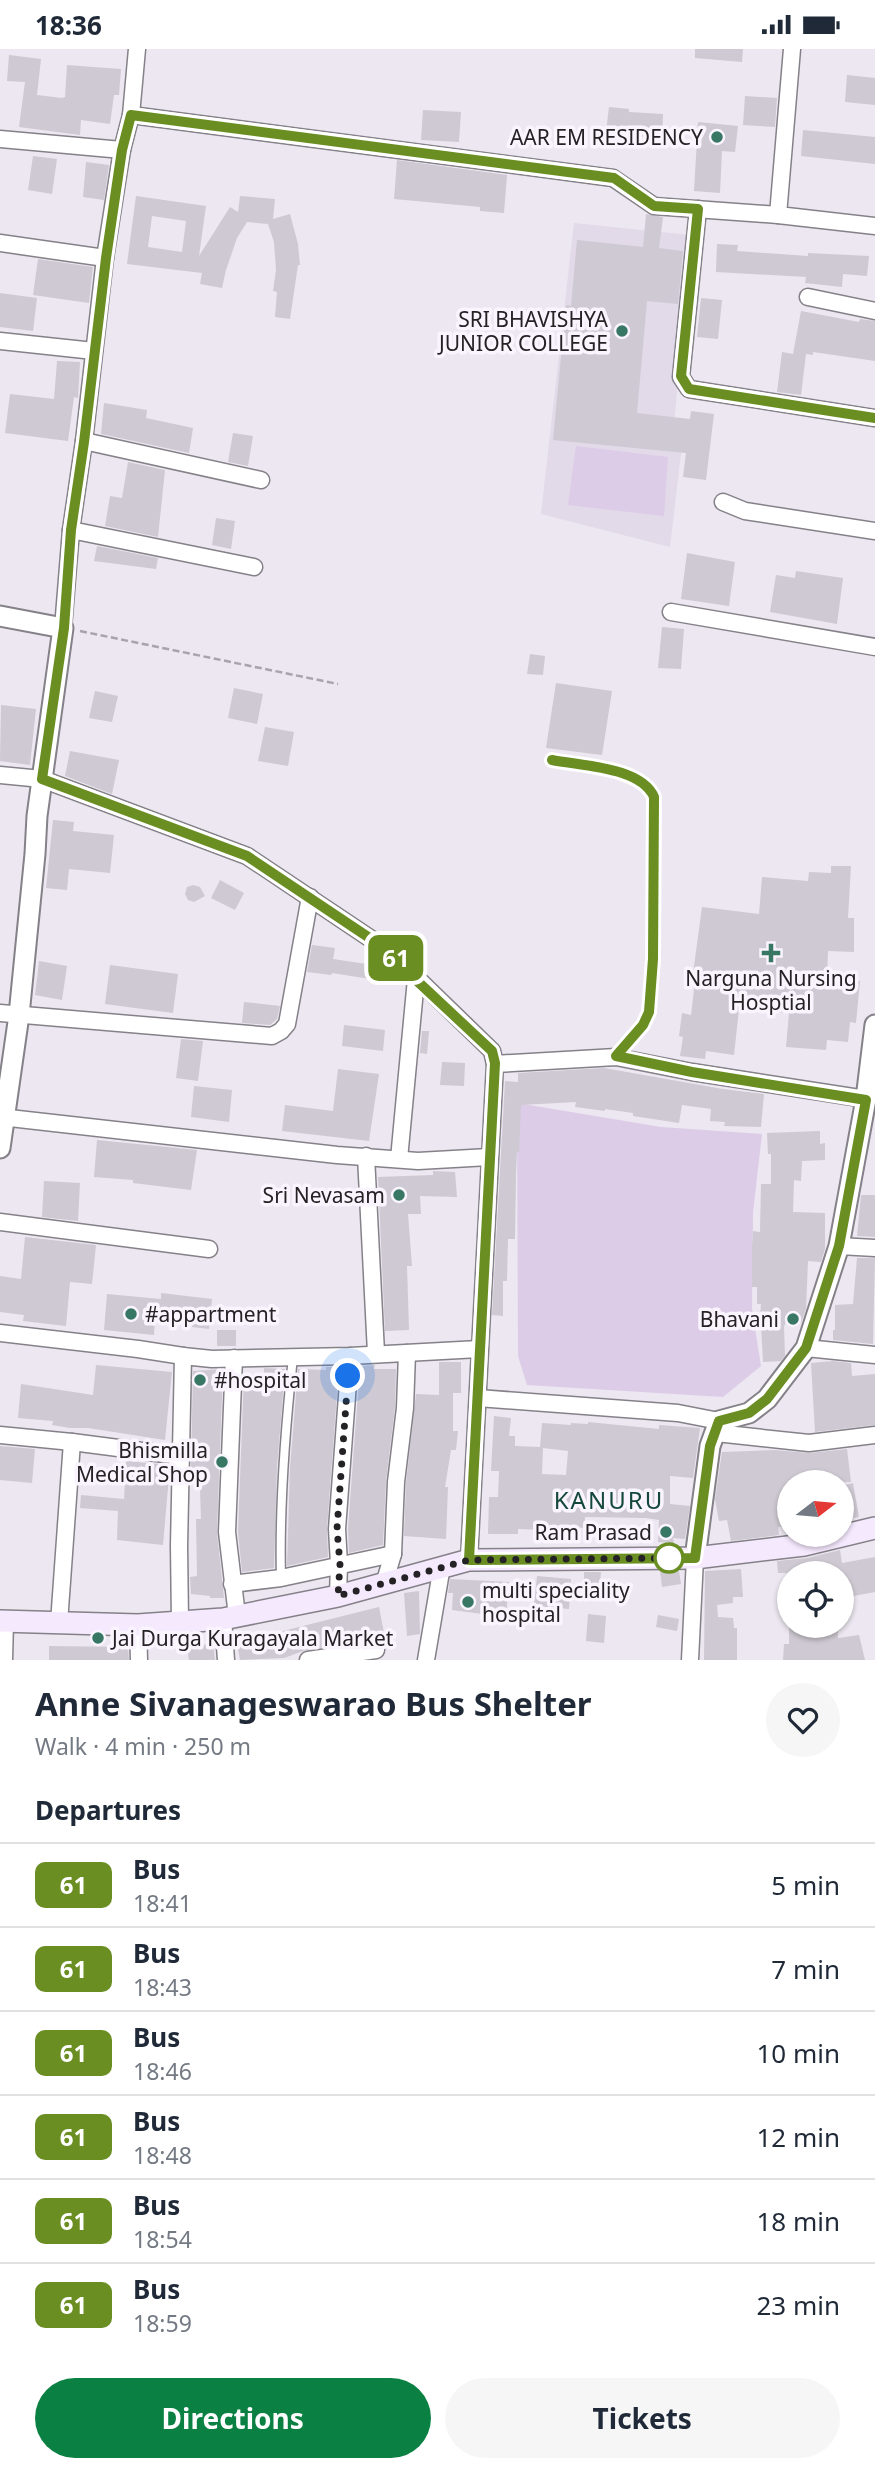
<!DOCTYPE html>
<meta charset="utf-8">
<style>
:root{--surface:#fff;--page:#f6f6f7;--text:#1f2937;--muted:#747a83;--line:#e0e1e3;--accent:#0b8043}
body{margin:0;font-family:"Noto Sans",sans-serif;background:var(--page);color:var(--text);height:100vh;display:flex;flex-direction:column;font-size:26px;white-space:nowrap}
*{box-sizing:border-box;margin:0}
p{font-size:23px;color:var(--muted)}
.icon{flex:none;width:38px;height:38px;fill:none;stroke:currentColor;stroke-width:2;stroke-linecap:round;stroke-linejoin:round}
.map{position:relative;height:1611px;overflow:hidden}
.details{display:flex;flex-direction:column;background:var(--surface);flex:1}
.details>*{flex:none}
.badge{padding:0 14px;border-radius:10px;font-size:24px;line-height:46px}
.needle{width:46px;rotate:74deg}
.controls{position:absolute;left:777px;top:1421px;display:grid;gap:14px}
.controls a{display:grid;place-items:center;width:77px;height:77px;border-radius:50%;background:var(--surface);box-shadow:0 2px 5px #0004;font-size:35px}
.you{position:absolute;width:35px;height:35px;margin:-18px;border:5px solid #fff;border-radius:50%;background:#1a73e8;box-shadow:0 0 0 10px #1a73e833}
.map>.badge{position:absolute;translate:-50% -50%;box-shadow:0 0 0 4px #fff}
h2{padding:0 35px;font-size:26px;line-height:63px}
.round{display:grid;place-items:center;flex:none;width:74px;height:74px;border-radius:37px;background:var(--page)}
.head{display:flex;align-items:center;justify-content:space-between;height:119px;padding:0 35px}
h1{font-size:33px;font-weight:700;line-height:52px}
.action{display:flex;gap:14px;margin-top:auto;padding:14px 35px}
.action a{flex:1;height:80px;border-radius:42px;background:var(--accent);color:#fff;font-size:28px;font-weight:700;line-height:80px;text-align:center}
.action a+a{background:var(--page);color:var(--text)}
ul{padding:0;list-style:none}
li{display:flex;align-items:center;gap:21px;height:84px;padding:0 35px;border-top:2px solid var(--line)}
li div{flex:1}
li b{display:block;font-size:26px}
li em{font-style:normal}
li .badge{min-width:77px;font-weight:700;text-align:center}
.status{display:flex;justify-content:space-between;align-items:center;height:49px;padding:0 35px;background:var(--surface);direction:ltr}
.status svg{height:19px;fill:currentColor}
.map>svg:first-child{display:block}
.built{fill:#e2d9e9}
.green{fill:#dccce7}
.building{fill:#cec9d2;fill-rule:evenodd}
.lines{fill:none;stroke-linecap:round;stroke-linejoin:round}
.service-casing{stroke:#858188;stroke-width:11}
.minor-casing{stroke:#858188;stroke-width:19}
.tertiary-casing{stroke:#858188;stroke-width:23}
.secondary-casing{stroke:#858188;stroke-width:24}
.path{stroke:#a8a4ab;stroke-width:2.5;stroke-dasharray:7 3.5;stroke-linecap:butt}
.service{stroke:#fff;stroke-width:8}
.minor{stroke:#fff;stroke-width:16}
.tertiary{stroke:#fff;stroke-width:19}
.secondary{stroke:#f5e9fe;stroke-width:21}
.line-casing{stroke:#fff;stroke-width:16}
.line{stroke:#6b8e23;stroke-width:10}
.walk{stroke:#242225;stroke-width:7;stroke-dasharray:0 12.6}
.poi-dot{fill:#387764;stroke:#f9f4fd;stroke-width:2.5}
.stop-dot{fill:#fff;stroke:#6b8e23;stroke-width:3.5}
.labels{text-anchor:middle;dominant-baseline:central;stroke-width:7;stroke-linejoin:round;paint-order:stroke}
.poi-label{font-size:21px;fill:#242225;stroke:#f9f4fd;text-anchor:end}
.quarter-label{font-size:24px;letter-spacing:2px;fill:#14483a;stroke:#f9f4fd}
</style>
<div class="status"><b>18:36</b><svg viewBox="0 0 49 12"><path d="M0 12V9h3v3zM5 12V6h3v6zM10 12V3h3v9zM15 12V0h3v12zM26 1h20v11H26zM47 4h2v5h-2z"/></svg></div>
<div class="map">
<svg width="875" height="1611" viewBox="0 0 875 1611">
<rect width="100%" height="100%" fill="#ece7f0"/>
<!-- built -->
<path class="built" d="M574 174 690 186 674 378 684 379 670 498 541 465Z"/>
<!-- green -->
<g class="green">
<path d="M576 397 668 408 664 467 568 456Z"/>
<path d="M517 1054 661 1078 762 1085 753 1163 752 1260 761 1317 723 1348 527 1336 518 1307Z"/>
</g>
<!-- building -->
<g class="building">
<path d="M695 0H743L742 13 695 9Z"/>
<path d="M9 6 41 10 37 46 62 49 65 48 67 16 121 20 119 46H114L110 75 81 71 80 86 19 78 25 33 7 32Z"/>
<path d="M847 26 875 29V56L845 53Z"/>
<path d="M745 47 777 49 775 78 743 76Z"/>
<path d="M609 58 629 60V63L663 65 662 90 606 83Z"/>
<path d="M423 61 461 63 459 93 421 91Z"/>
<path d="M698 73 738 77 735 103 722 102 720 144 694 142Z"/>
<path d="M803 81 875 88V115L801 107Z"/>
<path d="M33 107 57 110 52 145 28 141Z"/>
<path d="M397 111 507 126 504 164 480 162V158L394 150Z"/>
<path d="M86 113 109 116 104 151 83 148Z"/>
<path d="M136 147 206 157 199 207 230 158 238 163 240 147 275 150 273 170 290 165 298 195 300 216H298L290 270 275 268 277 243 273 242 276 221 274 193 268 175 247 173 237 189 226 221 222 239 200 235 202 224 127 215ZM152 167 186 172 182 203 148 198Z"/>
<path d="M646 165 663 168 659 199 683 202 678 255 647 252 637 364 690 370 691 362 714 365 706 431 683 428 686 404 553 391 566 256 571 257 577 191 643 198Z"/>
<path d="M717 195 738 196 737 202 808 207V204L869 207 867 227 843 225 842 238 805 234 806 228 716 223Z"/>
<path d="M38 210 93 218 89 254 33 246Z"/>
<path d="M0 244 37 249 33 282 0 278Z"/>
<path d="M701 249 722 251 718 290 697 288Z"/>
<path d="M801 262 859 273 860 270 875 272V312L813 303V306L806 305 801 346 777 343 782 303 793 305Z"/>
<path d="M57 312 80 313 78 349 74 348 68 392 5 384 10 345 54 350Z"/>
<path d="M104 354 147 361 146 369 193 379 189 404 101 385Z"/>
<path d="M233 384 253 387 248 417 228 413Z"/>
<path d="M128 413 165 421 158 488 105 477 110 447 122 449Z"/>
<path d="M216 469 235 472 231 500 212 496Z"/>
<path d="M97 497 158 509 156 520 94 512Z"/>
<path d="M687 504 735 513 729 557 681 550Z"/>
<path d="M796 522 843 529 837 575 770 563 776 526 795 529Z"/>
<path d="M662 578 684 580 681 620 658 619Z"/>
<path d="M530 605 545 607 543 626 527 625Z"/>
<path d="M556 634 612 642 602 706 546 699Z"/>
<path d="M234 639 263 645 257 675 228 669Z"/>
<path d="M95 642 118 647 112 673 89 669Z"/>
<path d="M1 656 36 660 30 716 0 712Z"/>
<path d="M265 678 294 683 288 717 258 712Z"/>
<path d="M70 702 119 711 112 745 65 727Z"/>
<path d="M53 771 74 773 73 782 114 786 110 824 69 820 67 841 46 839Z"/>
<path d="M831 817H851L848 869H854V903L828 902 827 928 860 932 856 974 850 973 848 993 827 991 826 1001 786 998 789 964 739 960 734 1006 706 1002 705 1010 680 1007 683 988 679 987 682 964 691 966 695 932H692L702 858 759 865 762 828 808 832 809 823 831 824Z"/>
<path d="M220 831 244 844 235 861 211 849Z"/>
<path d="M193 836 200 838 205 847 194 853 188 851 185 845 187 838Z"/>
<path d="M312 896 335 899 333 910 373 916 370 930 332 924 331 926 307 923Z"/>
<path d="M39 912 67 917 62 951 35 946Z"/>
<path d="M110 916 178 925 173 964 105 955Z"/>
<path d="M244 953 280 957 277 970 270 976 242 974Z"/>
<path d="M344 976 385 981 383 1002 342 997Z"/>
<path d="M422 982H429L427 1005 420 1004Z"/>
<path d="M181 990 203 992 198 1032 176 1029Z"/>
<path d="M442 1013 465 1014 464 1037 440 1036Z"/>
<path d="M604 1019 723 1040 764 1045 761 1078 724 1077 725 1073 710 1072 711 1060 682 1056 679 1074 633 1067V1064L605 1060V1062L575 1058 576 1053 521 1056 519 1103H517L516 1125 515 1190H508L507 1232H503V1267L492 1266 505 1032 518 1033V1024Z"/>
<path d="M338 1020 379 1025 369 1092 282 1082 285 1056 333 1062Z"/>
<path d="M194 1037 232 1041 229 1073 191 1068Z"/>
<path d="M820 1082V1095L825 1094V1111L802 1112 801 1132 794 1131 793 1163 825 1164V1200L821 1213 808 1212 806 1260 801 1274 786 1272 784 1278 785 1307 781 1312 763 1313 761 1276H759L761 1255H757V1238H752V1199L753 1182 760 1183 761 1135H771V1105H768L767 1084Z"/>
<path d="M97 1091 197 1101 191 1141 133 1134V1131L94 1128Z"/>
<path d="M433 1122 455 1123 457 1148 420 1147 421 1165H408L412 1217H407L409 1281 385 1282 378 1128 433 1126Z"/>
<path d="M44 1132 80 1134 78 1172 42 1168Z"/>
<path d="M861 1146H875V1188L857 1187Z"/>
<path d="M25 1188 96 1196 92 1235 70 1233 66 1277 23 1272 24 1266 0 1263V1227L21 1230Z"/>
<path d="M857 1209H875L873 1295 833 1291V1281H835V1256L853 1255Z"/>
<path d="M161 1244 212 1250 209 1280 192 1278 193 1272 155 1269 154 1286 104 1281 107 1245 161 1250Z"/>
<rect x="217" y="1281" width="19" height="16"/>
<path d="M833 1312 851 1314 852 1327 875 1325V1376L815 1383 811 1314Z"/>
<path d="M439 1313H461V1344H453V1382H458L456 1401H451L445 1438H448L446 1490 404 1487 406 1434 416 1345 439 1346Z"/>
<path d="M96 1316 172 1323 165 1391 88 1379H70L52 1376 53 1372 18 1369 21 1335 93 1346Z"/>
<path d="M375 1316 374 1320H396L395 1358 386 1432 383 1496 349 1504 348 1480 360 1317Z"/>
<path d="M326 1318H339L327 1479 328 1508 287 1517 290 1419 298 1320 326 1321Z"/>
<path d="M264 1319 285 1320 277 1418 274 1519 242 1523 238 1483 244 1325 264 1326Z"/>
<path d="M223 1320 217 1483 224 1549H210V1547L191 1545 190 1528 197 1527 196 1470H201L200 1440 194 1441 191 1416 193 1322Z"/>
<path d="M494 1367 511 1369 509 1387H515V1397L540 1398 542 1374 571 1376V1374L588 1375V1373L659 1380V1376L700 1379 693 1429 670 1427V1455L690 1457 685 1490 673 1489 674 1494 658 1493 659 1471 646 1469 585 1468 584 1479 575 1478V1491L547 1490V1481L518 1480V1485H488L489 1448H498L499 1422H491ZM543 1399 568 1402 566 1426 542 1425Z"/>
<path d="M0 1397 35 1400 32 1434 0 1431Z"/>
<path d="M847 1400 851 1433H789V1477L778 1478 779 1486 731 1492 727 1471 719 1472 715 1450 722 1403 774 1401 810 1404Z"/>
<path d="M126 1412 170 1416 163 1496 117 1491 118 1462 80 1459 81 1446 124 1450Z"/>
<path d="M853 1434 859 1468 842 1471V1437Z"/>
<path d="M840 1501 842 1514 875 1508V1543L842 1549V1524H778L777 1512 807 1509Z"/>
<path d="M741 1520 743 1548H733V1554L717 1556 718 1568 733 1569 734 1579H737V1611H704L705 1522Z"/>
<path d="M660 1522H679L681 1535 662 1538Z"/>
<path d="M584 1523H601L600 1534H584Z"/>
<path d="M537 1527 571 1530 569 1560 534 1557Z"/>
<path d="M450 1530 509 1533 506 1568 452 1561 453 1544H448Z"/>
<path d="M419 1542 420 1585 407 1587 404 1544Z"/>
<path d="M379 1558 384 1584 365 1588V1590L352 1592V1594L306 1601 284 1609 240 1611 236 1589 279 1583Z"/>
<path d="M588 1565 606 1567 604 1594 586 1592Z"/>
<path d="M658 1566 679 1570 677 1582 656 1578Z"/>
<path d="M789 1577H838V1589L859 1586 865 1611H783L784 1595H789Z"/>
<path d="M213 1594 215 1611H189L187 1599Z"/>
<path d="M49 1597 128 1598 129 1611H49Z"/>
</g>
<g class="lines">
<!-- service casing -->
<g class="service-casing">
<g id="service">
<path d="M552 711C582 717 641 718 655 749L653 910 649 963 643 976 616 1008"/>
<path d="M281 1529C279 1455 285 1382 293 1308"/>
</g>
</g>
<!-- minor casing -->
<g class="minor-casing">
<g id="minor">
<path d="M792 0 778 166 875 177"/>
<path d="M131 66 613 129 654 157 778 166"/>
<path d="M0 90 122 101"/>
<path d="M698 160 681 328 689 340 875 369"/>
<path d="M0 194 105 209"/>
<path d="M808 248 875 262"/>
<path d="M0 292 94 302"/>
<path d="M84 392 261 431"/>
<path d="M723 453 745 462 875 482"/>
<path d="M71 481 254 518"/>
<path d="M671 563 875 598"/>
<path d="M63 579 71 481 84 392 105 209 122 101 131 66 137 0"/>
<path d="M0 726 42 730 247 807 389 902 492 1002 495 1015 469 1511"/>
<path d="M0 964 272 987 281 982 287 975 310 848"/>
<path d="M495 1015 616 1008 692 1023 866 1050"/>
<path d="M0 1068 337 1106 418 1112 489 1108"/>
<path d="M366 1107 376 1304"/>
<path d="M399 1110 416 930"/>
<path d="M0 1173 209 1200"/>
<path d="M839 1197 875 1199"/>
<path d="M0 1284 138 1300 183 1307"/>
<path d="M806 1299 875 1306"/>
<path d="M234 1309 227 1483 237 1567"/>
<path d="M478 1349 678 1364 719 1372"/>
<path d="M716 1384 809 1394 875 1386"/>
<path d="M0 1386 72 1393 180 1407"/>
<path d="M232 1535 281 1529 393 1505"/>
<path d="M384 1535 393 1505 396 1433 405 1359 407 1304"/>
<path d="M338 1547 339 1515 337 1480 350 1307"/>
<path d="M223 1570 226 1611"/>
<path d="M180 1573 179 1497 183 1307 212 1310 350 1307 479 1300"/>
<path d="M59 1574 72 1393"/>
<path d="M138 1576 139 1611"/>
<path d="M4 1611 5 1572"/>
<path d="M308 1611 376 1601"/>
<path d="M426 1611 442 1517"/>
<path d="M690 1611 695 1509"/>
</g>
</g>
<!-- tertiary casing -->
<g class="tertiary-casing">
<g id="tertiary">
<path d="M0 567 63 579 37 767 35 805 19 966 0 1099"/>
<path d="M695 1509 710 1397 719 1372 749 1364 767 1350 806 1299 839 1197 866 1050 875 976"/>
</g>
</g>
<!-- secondary casing -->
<g class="secondary-casing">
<path id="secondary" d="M0 1572 138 1576 223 1570 338 1547 469 1511 695 1509 804 1496 875 1479"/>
</g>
<!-- path -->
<path class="path" d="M80 582 338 635"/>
<!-- service -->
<use href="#service" class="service"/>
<!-- minor -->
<use href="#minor" class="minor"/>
<!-- tertiary -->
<use href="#tertiary" class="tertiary"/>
<!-- secondary -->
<use href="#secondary" class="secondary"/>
</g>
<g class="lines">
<!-- line casing -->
<g class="line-casing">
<path id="line" d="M552 711C582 717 641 718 654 748L653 910 649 963 643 976 616 1007 692 1023 866 1051 839 1197 806 1299 767 1350 749 1364 719 1372 710 1397 695 1509 469 1511 495 1014 492 1002 415 930 389 902 247 807 42 730 64 579 71 481 84 393 106 209 122 101 131 66 614 129 654 157 698 160 681 327 689 340 875 369"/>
</g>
<!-- line -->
<use href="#line" class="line"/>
<!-- walk -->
<path class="walk" d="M348 1327 337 1480 340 1515 338 1547 469 1511 669 1509"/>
</g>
<!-- markers -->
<g class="poi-dot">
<circle cx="717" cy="88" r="7"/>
<circle cx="622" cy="282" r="7"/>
<path d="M767.5 893.5h7v7h7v7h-7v7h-7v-7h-7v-7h7z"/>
<circle cx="399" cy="1146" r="7"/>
<circle cx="131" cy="1265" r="7"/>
<circle cx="793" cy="1270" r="7"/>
<circle cx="200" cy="1331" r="7"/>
<circle cx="222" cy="1413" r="7"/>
<circle cx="666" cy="1483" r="7"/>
<circle cx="468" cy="1553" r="7"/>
<circle cx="98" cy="1589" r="7"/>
</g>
<circle class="stop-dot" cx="669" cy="1509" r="14"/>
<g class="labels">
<!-- poi labels -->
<g class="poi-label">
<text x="703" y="88">AAR EM RESIDENCY</text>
<text x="608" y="270">SRI BHAVISHYA<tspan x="608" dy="24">JUNIOR COLLEGE</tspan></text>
<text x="771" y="929" text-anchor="middle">Narguna Nursing<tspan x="771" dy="24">Hosptial</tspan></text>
<text x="385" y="1146">Sri Nevasam</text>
<text x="145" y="1265" text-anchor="start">#appartment</text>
<text x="779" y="1270">Bhavani</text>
<text x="214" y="1331" text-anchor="start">#hospital</text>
<text x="208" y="1401">Bhismilla<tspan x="208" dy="24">Medical Shop</tspan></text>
<text x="652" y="1483">Ram Prasad</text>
<text x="482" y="1541" text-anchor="start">multi speciality<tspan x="482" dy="24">hospital</tspan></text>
<text x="112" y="1589" text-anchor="start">Jai Durga Kuragayala Market</text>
</g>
<!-- quarter labels -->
<g class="quarter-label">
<text x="609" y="1450">KANURU</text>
</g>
</g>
</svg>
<div class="controls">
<a><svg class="needle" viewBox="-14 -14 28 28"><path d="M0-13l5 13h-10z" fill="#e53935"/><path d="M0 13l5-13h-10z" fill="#747a83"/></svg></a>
<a><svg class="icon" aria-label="locate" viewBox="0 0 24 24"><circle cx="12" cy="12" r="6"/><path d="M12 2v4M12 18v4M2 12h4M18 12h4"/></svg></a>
</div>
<div class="you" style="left:348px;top:1327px"></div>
<b class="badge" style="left:396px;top:909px;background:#6b8e23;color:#fff">61</b>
</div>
<section class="details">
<div class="head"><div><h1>Anne Sivanageswarao Bus Shelter</h1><p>Walk · 4 min · 250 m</p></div><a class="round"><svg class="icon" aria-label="heart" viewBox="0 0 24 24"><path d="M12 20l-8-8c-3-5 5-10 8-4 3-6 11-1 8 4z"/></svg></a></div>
<h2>Departures</h2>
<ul>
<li><span class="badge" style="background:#6b8e23;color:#fff">61</span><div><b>Bus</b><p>18:41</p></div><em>5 min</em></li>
<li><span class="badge" style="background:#6b8e23;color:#fff">61</span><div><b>Bus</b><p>18:43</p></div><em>7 min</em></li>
<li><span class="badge" style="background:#6b8e23;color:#fff">61</span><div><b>Bus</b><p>18:46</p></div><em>10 min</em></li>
<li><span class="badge" style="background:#6b8e23;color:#fff">61</span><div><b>Bus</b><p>18:48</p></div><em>12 min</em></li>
<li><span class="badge" style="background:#6b8e23;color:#fff">61</span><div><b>Bus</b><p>18:54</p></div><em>18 min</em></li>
<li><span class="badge" style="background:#6b8e23;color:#fff">61</span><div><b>Bus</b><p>18:59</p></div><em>23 min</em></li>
</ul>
<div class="action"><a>Directions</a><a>Tickets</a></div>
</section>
